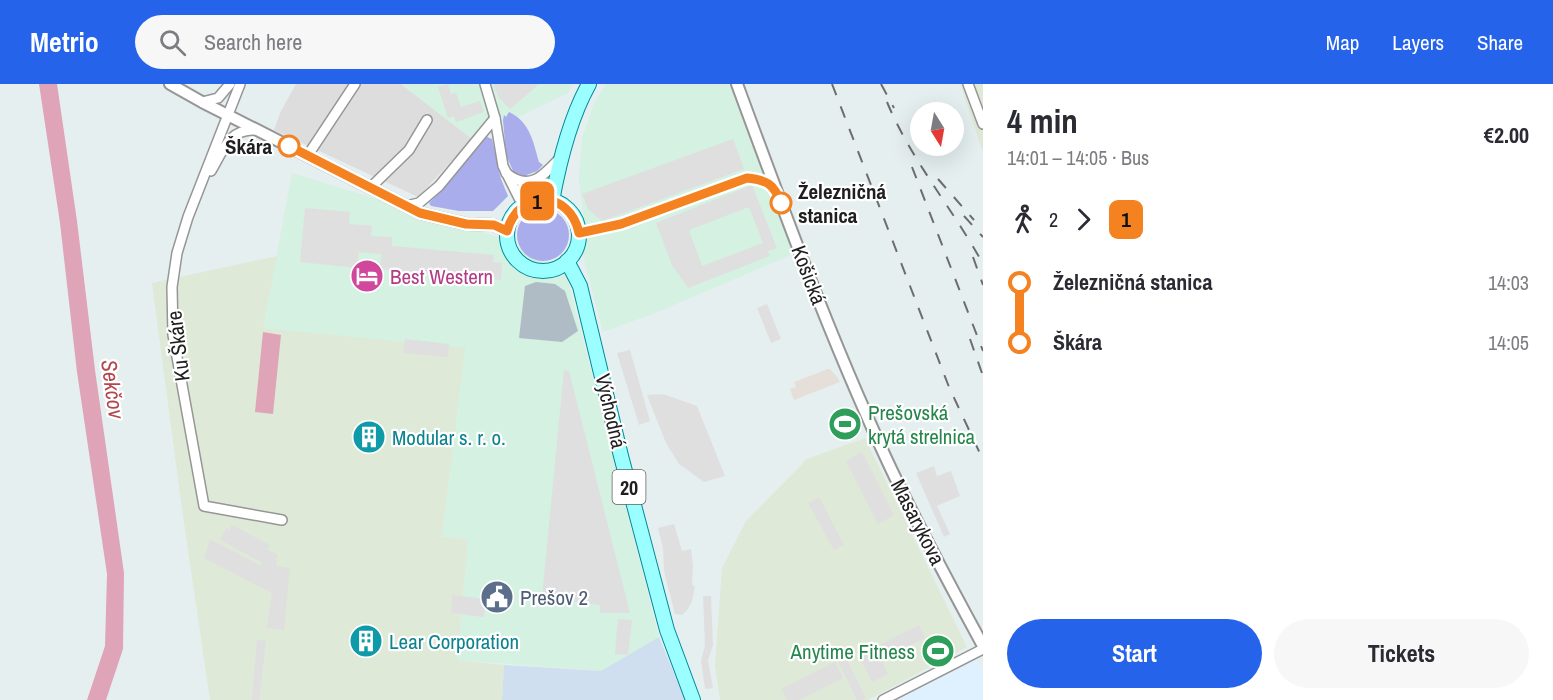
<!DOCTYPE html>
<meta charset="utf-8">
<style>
:root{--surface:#fff;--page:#f7f7f7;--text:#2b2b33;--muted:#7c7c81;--accent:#2563eb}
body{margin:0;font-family:"Archivo Narrow",sans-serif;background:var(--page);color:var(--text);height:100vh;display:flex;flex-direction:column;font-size:22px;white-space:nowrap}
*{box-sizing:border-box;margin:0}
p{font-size:20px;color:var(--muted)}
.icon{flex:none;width:33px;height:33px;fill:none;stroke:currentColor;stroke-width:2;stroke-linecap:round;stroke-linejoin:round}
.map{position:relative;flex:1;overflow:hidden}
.drawer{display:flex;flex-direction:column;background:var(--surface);width:570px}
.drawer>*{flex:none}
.badge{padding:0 12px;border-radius:9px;font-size:21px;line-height:39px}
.needle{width:39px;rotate:169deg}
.fabs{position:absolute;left:910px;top:18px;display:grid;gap:12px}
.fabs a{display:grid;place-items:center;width:54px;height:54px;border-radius:50%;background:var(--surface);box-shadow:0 6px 24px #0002;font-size:30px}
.map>.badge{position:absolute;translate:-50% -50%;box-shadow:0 0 0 3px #fff}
.legs{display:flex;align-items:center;gap:9px;height:66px;padding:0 24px;font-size:20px}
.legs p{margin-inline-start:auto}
.head{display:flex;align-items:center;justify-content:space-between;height:102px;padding:0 24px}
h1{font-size:33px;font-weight:800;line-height:45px}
.button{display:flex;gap:12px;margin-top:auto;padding:12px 24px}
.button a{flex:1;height:69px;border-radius:36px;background:var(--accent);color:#fff;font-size:24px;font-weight:800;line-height:69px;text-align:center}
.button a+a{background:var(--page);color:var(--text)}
ul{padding:0 24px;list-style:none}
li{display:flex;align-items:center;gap:21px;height:60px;font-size:22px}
li i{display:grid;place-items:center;width:9px;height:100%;margin:0 8px;background:currentColor}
li i::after{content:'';width:15px;height:15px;margin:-8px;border:4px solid;border-radius:50%;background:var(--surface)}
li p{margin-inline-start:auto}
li:first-child i{background:linear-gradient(#0000 50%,currentColor 0)}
li:last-child i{background:linear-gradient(currentColor 50%,#0000 0)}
header{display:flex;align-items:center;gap:36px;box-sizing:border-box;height:84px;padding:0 30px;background:var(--accent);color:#fff}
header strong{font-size:28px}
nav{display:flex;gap:33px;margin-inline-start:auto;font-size:21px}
.search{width:420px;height:54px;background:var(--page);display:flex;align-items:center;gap:15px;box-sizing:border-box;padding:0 21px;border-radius:33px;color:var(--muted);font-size:22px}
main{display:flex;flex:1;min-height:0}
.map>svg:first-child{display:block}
.residential{fill:#dcdddc}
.commercial{fill:#d4f1e2}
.industrial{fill:#dee9d7}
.education{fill:#dff1ff}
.construction{fill:#b0bcc5}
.farmland{fill:#d0dfef}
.grass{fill:#a9adec}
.parking{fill:#dfdfdf;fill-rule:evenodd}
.plaza{fill:#e6dfd9}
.water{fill:#dfa4b8}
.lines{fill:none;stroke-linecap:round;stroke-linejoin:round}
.minor-casing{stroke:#969696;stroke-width:12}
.tertiary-casing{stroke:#969696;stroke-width:14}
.primary-casing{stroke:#008a9a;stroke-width:16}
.minor{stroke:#fff;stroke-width:9}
.tertiary{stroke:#fff;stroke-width:10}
.primary{stroke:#9bffff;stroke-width:14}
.rail{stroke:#6d6d6d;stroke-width:2;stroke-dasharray:12 12;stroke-linecap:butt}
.line-1-casing{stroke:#fff;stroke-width:14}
.line-1{stroke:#f58220;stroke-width:9}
.stop-1-dot{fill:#fff;stroke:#f58220;stroke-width:3}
.labels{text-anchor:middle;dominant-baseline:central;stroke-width:4.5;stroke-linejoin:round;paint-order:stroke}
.shield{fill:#fff;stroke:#626262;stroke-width:1.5}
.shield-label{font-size:20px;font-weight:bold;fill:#1f1f1f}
.stop-label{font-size:21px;font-weight:bold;fill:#1f1f1f;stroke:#fff;text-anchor:end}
.street-label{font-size:21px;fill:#1f1f1f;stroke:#fff}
.hotel-label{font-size:21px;fill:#b23c85;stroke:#fff;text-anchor:start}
.leisure-label{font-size:21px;fill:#27864d;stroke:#fff;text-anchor:start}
.culture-label{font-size:21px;fill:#0d838f;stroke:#fff;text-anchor:start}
.service-label{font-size:21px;fill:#4e5e75;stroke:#fff;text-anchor:start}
.water-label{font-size:22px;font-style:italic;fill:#b3474e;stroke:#fff}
</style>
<header>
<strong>Metrio</strong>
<div class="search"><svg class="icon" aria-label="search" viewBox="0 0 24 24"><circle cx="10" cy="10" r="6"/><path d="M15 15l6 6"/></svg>Search here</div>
<nav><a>Map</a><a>Layers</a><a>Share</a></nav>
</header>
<main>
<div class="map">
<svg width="983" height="616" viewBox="0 0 983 616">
<rect width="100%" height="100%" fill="#e5eff0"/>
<!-- residential -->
<path class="residential" d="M296 0H401L472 55 418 113 274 46 281 27Z"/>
<!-- commercial -->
<g class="commercial">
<path d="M401 0H573L568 9 472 55Z"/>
<path d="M606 0H729L793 170 655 229 603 248 582 168 586 152 579 97 582 54 594 20Z"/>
<path d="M292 89 499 153 566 189 659 553 601 587 457 576 468 456 442 454 464 265 263 244Z"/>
</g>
<!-- industrial -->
<g class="industrial">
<path d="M960 0H983V67L982 66Z"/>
<path d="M277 172 263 244 465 264 442 453 468 456 457 576 504 581 502 616H210L182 425 152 199Z"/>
<path d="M865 354 967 563 868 616H720L715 582 722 484 746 437 807 375Z"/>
</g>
<!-- education -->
<path class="education" d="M973 570 983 587V616H883Z"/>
<!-- construction -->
<path class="construction" d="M536 198 555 200 565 207 578 247 562 258 519 254 525 202Z"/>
<!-- farmland -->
<path class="farmland" d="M659 553 685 616H502L504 581 601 587Z"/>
<!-- grass -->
<g class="grass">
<path d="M509 28C530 38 533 57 539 78L543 81 537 87 527 91V94L514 89 506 71 503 36 504 31 506 33Z"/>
<path d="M485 52 492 55 501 95 508 112 493 127H459L431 122 429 119 453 94 477 58Z"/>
<circle cx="543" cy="151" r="26"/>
</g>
<!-- parking -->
<g class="parking">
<path d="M448 0 451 10 456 9 461 23 480 17 484 28 456 38 454 32 448 34 438 3Z"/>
<path d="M493 0H539L510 25 499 14Z"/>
<path d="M733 55 744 85 602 137 588 125 582 110Z"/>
<path d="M752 101 777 164 768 167 770 172 688 204 672 181 656 139ZM749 123 763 159 702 182 689 146Z"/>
<path d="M305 124 350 128 349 140 372 142 371 152 392 153V162L494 171 493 178 502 179 501 196 380 185 381 170 359 168 357 184 300 178Z"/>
<path d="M767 220 781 255 771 259 757 224Z"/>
<path d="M405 255 449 260 448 273 403 269Z"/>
<path d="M630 266 650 337 639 341 617 269Z"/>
<path d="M564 286 569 287 630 529H600V521L542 513Z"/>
<path d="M663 310 697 322 725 392 704 398 679 380 666 359 647 311Z"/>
<path d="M862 368 894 431 878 440 846 377Z"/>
<path d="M934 382 937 392 951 387 960 412 937 422 950 450 944 453 916 389Z"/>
<path d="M819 413 844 461 834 466 808 419Z"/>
<path d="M674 440 682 467 691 465 693 481 692 500 695 503 692 517 688 525 682 531 675 530 664 487 663 464 658 444Z"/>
<path d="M232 441 270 461 267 466 277 470 276 482 290 484 284 546 267 544 272 509 204 474 210 455 261 482 263 479 220 456 226 444 229 446Z"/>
<path d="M452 511 486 515 484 533 451 529Z"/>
<path d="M703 512H711L713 561 708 576 713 604 705 605 701 577 705 561Z"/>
<path d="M618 535 632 536 628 571 615 570Z"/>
<path d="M919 541 925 554 881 576 888 590 872 598 857 568 863 565 865 568Z"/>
<path d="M257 556 266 557 259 616H252Z"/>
<path d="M846 574 866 614 862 616H857L838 578Z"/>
<path d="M835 578 843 594 799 616H787L781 605Z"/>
</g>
<!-- plaza -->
<path class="plaza" d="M828 285H830L837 293 840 298 794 316 790 305 796 303 794 298Z"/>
<!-- water -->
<g class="water">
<path d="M39 0H57L77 137 95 286 124 489 123 565 106 616H87L105 562 107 490 77 288 60 139Z"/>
<path d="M263 248 281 251 273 330 255 328Z"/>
</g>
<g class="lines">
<!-- minor casing -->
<g class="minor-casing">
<g id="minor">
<path d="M240 0 188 133 177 169 172 203 173 251 204 422 282 436"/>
<path d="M485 0 495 34 503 82 523 122"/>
<path d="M968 0 983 40"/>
<path d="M202 18 218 14 230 0"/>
<path d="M308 71 355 0"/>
<path d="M211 87C223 67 229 44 256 46"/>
<path d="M506 89C529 108 543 92 559 75"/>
<path d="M370 104 409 66 427 36"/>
<path d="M406 122 419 119 439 102 495 34"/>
<path d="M883 616 983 565"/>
</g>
</g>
<!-- tertiary casing -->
<g class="tertiary-casing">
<g id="tertiary">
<path d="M170 0 202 18 420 129 466 140 494 141 507 147"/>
<path d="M737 0C783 125 829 251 885 372 915 437 949 499 983 562"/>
</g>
</g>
<!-- primary casing -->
<g class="primary-casing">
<g id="primary">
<circle cx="543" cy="151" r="36"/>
<path d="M552 117C559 79 570 34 589 0"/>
<path d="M567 177 580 202 621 372 667 546 693 616"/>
</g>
</g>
<!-- minor -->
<use href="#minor" class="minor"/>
<!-- tertiary -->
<use href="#tertiary" class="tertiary"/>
<!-- primary -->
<use href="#primary" class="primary"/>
<!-- rail -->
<g class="rail">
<path d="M832 0 949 303 983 376"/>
<path d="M881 0 894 24"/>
<path d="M887 18C911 76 953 125 983 180"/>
<path d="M912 83 983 267"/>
<path d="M938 95 974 136"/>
<path d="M964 132 983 153"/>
<path d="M973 173 983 201"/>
<path d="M970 255 983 292"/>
</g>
</g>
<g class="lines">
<!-- line-1 casing -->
<g class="line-1-casing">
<path id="line-1" d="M289 62 420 129 466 140 494 141 507 147C519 104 570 106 579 149L621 140 747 94C767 96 774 100 781 119"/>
</g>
<!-- line-1 -->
<use href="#line-1" class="line-1"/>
</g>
<!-- icons -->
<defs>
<g id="hotel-disc" transform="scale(1.725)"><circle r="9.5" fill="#d1479c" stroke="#fff"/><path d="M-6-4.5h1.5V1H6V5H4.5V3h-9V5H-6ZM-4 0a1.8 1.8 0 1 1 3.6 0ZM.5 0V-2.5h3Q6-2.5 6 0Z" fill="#fff"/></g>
<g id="stadium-disc" transform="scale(1.725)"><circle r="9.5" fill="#2e9e5b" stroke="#fff"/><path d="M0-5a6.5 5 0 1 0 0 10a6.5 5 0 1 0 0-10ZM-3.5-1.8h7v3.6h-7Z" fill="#fff"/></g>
<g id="building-disc" transform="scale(1.725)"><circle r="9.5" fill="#0f9aa8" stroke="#fff"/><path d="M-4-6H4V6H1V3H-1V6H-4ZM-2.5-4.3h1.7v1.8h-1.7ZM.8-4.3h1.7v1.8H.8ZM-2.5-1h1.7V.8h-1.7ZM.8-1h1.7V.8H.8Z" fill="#fff"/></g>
<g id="civic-disc" transform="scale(1.725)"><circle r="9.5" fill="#5c6f8a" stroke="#fff"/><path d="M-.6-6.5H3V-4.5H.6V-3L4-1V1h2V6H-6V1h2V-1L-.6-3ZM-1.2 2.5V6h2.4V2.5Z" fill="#fff"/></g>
</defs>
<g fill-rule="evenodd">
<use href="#hotel-disc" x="367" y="192"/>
<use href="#stadium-disc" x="845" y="340"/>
<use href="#building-disc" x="369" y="353"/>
<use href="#civic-disc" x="497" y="513"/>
<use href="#building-disc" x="366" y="557"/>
<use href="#stadium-disc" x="938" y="567"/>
</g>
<!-- markers -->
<g class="stop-1-dot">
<circle cx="289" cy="62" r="10"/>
<circle cx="781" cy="119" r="10"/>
</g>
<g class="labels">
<!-- shield labels -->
<rect class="shield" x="612.5" y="386" width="33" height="34" rx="4.5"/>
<g class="shield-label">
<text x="629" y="403">20</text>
</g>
<!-- stop labels -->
<g class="stop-label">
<text x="272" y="62">Škára</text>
<text x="798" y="107" text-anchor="start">Železničná<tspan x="798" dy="24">stanica</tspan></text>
</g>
<!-- street labels -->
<g class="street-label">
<text transform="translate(809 191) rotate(69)">Košická</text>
<text transform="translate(178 262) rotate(-97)">Ku Škáre</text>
<text transform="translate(611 327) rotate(77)">Východná</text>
<text transform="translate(918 438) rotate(63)">Masarykova</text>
</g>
<!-- hotel labels -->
<g class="hotel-label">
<text x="390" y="192">Best Western</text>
</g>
<!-- leisure labels -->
<g class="leisure-label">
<text x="868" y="328">Prešovská<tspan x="868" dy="24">krytá strelnica</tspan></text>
<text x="915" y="567" text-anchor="end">Anytime Fitness</text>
</g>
<!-- culture labels -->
<g class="culture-label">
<text x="392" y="353">Modular s. r. o.</text>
<text x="389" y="557">Lear Corporation</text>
</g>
<!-- service labels -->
<g class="service-label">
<text x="520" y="513">Prešov 2</text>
</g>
<!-- water labels -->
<g class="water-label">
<text transform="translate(113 305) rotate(82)">Sekčov</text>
</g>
</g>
</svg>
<div class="fabs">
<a><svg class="needle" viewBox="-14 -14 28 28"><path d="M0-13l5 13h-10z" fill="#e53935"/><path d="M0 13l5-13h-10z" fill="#7c7c81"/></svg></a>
</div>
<b class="badge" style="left:537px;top:117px;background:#f58220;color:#111">1</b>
</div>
<section class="drawer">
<div class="head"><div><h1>4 min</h1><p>14:01 – 14:05 · Bus</p></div><b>€2.00</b></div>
<div class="legs"><svg class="icon" aria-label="walk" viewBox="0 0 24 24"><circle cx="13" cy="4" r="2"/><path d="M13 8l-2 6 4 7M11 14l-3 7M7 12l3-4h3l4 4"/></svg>2<svg class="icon" aria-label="forward" viewBox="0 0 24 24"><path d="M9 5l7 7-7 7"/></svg><b class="badge" style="background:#f58220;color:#111">1</b></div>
<ul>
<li><i style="color:#f58220"></i><b>Železničná stanica</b><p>14:03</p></li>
<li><i style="color:#f58220"></i><b>Škára</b><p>14:05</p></li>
</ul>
<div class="button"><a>Start</a><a>Tickets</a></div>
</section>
</main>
